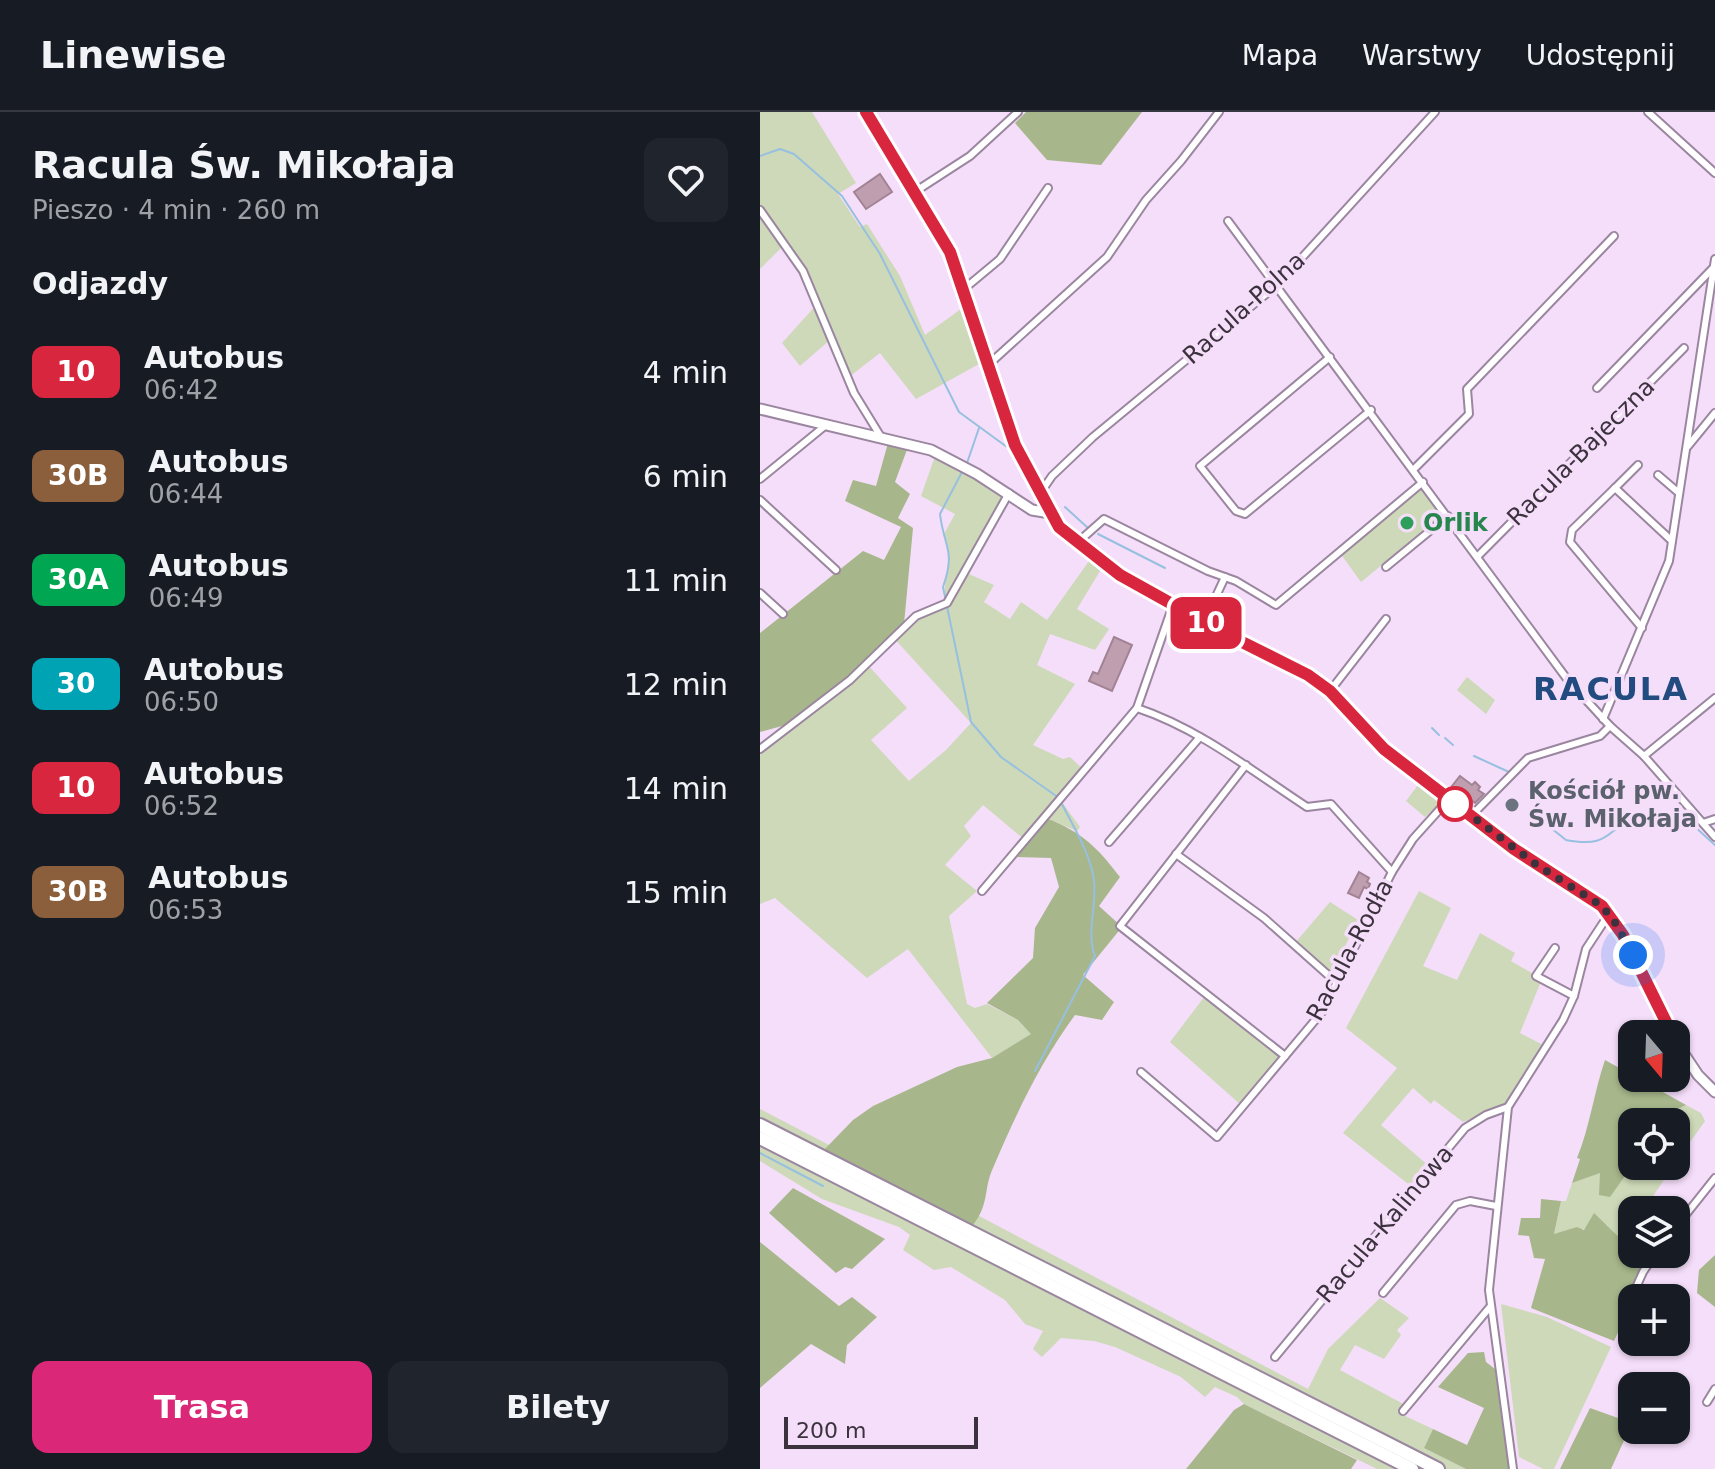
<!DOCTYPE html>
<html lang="pl">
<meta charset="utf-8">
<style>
:root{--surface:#171b24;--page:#20242c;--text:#f1f3f6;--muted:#9ea1a6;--line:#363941;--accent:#db2777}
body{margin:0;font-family:"DejaVu Sans",sans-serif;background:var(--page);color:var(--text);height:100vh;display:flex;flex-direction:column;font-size:30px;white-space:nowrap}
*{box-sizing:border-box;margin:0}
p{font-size:26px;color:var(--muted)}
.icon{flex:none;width:44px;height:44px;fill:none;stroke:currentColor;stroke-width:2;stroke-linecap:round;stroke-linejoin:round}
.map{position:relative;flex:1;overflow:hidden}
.panel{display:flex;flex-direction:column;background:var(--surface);width:760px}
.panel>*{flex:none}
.badge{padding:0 16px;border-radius:12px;font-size:28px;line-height:52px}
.needle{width:52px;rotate:161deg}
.fabs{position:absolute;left:858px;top:908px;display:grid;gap:16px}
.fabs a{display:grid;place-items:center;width:72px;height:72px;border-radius:16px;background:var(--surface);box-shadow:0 2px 6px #0004;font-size:40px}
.scale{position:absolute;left:24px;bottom:20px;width:194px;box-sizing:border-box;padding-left:8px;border:4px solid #3b323d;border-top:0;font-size:22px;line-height:28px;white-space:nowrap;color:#3b323d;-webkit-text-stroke:6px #f5defa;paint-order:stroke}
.you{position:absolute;width:40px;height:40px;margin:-20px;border:6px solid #fff;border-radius:50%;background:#1a73e8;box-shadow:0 0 0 12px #1a73e833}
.map>.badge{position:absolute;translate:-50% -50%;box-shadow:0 0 0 4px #fff}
h2{padding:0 32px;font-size:30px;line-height:72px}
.round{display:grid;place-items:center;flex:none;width:84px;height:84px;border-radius:16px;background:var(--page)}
.head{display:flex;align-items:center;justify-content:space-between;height:136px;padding:0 32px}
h1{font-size:38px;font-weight:600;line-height:60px}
.button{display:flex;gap:16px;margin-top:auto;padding:16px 32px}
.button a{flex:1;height:92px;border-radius:16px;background:var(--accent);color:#fff;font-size:32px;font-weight:600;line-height:92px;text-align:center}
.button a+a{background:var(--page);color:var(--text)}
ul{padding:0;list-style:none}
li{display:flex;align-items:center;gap:24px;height:104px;padding:0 32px}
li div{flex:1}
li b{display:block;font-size:30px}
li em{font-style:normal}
li .badge{min-width:88px;font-weight:700;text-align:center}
header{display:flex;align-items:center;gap:48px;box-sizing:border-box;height:112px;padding:0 40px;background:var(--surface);border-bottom:2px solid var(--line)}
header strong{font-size:38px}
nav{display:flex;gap:44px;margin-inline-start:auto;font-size:28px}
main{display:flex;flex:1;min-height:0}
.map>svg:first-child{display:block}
.green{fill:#cdd9b8}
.forest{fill:#a7b78b}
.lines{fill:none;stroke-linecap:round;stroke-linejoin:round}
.stream{stroke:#97c0e0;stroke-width:2}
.building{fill:#bf9eaf;stroke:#a28393;stroke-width:2}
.street-casing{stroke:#9b86a0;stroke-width:10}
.secondary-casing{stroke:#9b86a0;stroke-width:13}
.highway-casing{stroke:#9b86a0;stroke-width:16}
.street{stroke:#fff;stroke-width:6}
.secondary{stroke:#fff;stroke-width:9}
.highway{stroke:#fff;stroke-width:12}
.line-casing{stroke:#fff;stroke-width:18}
.line{stroke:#d7263d;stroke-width:12}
.walk{stroke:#3b323d;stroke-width:8;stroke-dasharray:0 14.4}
.leisure-dot{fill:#2e9e5b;stroke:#f5defa;stroke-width:3}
.stop-dot{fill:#fff;stroke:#d7263d;stroke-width:4}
.worship-dot{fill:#6b7280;stroke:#f5defa;stroke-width:3}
.labels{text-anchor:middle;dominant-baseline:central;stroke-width:7;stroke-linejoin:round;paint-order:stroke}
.street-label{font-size:24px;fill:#3b323d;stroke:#f5defa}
.leisure-label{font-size:24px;font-weight:bold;fill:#27864d;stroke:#f5defa;text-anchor:start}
.worship-label{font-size:24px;font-weight:bold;fill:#5b616d;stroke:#f5defa;text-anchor:start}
.district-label{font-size:32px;font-weight:bold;letter-spacing:2px;fill:#224c80;stroke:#f5defa}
</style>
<header>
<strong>Linewise</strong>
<nav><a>Mapa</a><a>Warstwy</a><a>Udostępnij</a></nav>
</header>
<main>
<section class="panel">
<div class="head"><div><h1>Racula Św. Mikołaja</h1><p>Pieszo · 4 min · 260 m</p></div><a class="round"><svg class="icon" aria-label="heart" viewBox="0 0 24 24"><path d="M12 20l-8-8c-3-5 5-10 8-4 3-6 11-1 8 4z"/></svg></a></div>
<h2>Odjazdy</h2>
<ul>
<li><span class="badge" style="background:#d7263d;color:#fff">10</span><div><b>Autobus</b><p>06:42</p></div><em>4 min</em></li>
<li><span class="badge" style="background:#8b5e3c;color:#fff">30B</span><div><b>Autobus</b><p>06:44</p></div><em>6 min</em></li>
<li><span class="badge" style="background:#00a651;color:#fff">30A</span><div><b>Autobus</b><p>06:49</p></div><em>11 min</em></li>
<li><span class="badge" style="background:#00a3b4;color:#fff">30</span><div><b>Autobus</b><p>06:50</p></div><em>12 min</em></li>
<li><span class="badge" style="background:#d7263d;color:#fff">10</span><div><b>Autobus</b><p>06:52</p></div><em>14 min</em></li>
<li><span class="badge" style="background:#8b5e3c;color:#fff">30B</span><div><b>Autobus</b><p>06:53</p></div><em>15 min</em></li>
</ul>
<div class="button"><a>Trasa</a><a>Bilety</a></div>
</section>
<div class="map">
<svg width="955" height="1357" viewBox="0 0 955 1357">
<rect width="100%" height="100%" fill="#f5defa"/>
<!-- green -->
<g class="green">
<path d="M0 0H52L96 71 78 82 100 115 107 112 140 164 165 223 201 197 219 252 156 287 120 241 89 265 71 227 40 254 22 231 58 191 26 131 0 157Z"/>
<path d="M175 344 244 384 202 459 234 473 224 490 250 507 261 490 287 508 329 449 340 459 317 497 349 517 335 538 290 522 277 553 315 572 273 633 303 647 310 645 326 660 301 689 320 715 317 719 286 706 265 728 223 693 204 714 211 724 185 753 217 779 189 804 207 892 215 896 227 892 258 908 272 922 232 946 148 837 107 866 15 786 0 792V639L106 551 147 596 111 628 149 669 186 638 211 611 132 524 144 512 186 491C181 466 195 447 184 422L195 402 161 384Z"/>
<path d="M662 375 684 402 601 470 580 441Z"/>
<path d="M707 565 735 588 726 602 697 578Z"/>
<path d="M658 673 680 687 679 692 665 705 646 689Z"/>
<path d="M659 779 691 796 663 854 697 868 720 821 755 841 751 849 782 867 760 921 783 933 745 992 703 1010 674 988 671 992 653 976 621 1013 669 1054 652 1075 583 1021 637 956 586 916Z"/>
<path d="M570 790 598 808 572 861 535 831Z"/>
<path d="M445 884 521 944 481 993 410 930Z"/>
<path d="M926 993 941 1001 945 1009 916 1050V1010H891Z"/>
<path d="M0 997 71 1034 219 1104 548 1277 568 1237 620 1186 649 1206 637 1218 641 1223 624 1247 595 1233 580 1258 649 1295 643 1303 673 1317 664 1336 706 1357H617L484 1292 477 1285 455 1275 445 1285 421 1265 355 1235 334 1229 301 1226 282 1245 273 1237 283 1219 265 1212 245 1188 191 1155 174 1158 143 1138 150 1123 139 1115 62 1087 0 1049Z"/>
<path d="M872 1054H913L884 1098H872V1116L860 1130 847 1113 794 1122 801 1089H806L812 1071 840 1060Z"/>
<path d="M741 1192 787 1205 851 1235 794 1357H783L759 1345Z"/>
</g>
<!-- forest -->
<g class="forest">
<path d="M266 0H382L341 53 287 48 255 11Z"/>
<path d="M128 331 148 335 135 370 150 382 138 406 153 416 144 512 106 551 33 611 0 620V521L103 439 124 448 141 415 85 389 93 368 116 374Z"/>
<path d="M286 706C323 721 336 734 360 765L339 794 362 815 323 863 354 890 342 908 315 903C281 949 255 1004 233 1056 223 1078 230 1091 213 1113L64 1038 93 1008 113 994 197 955 232 946 271 922 258 908 227 891 273 846 275 816 299 775 291 746 253 745Z"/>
<path d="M845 948 872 963V966H878L926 993 891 1010H872V1054L850 1085 839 1083 840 1061 812 1071 820 1047 817 1046C830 1014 834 980 845 948Z"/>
<path d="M33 1076 125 1127 92 1157 85 1155 76 1161 9 1101Z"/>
<path d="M781 1087 801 1089 794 1122 817 1115 824 1118 834 1101 872 1138V1142L890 1151 854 1229 771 1196 785 1147 774 1146 769 1124 758 1123 761 1106H780Z"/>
<path d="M0 1130 79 1194 92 1185 117 1205 87 1233 85 1252 51 1232 0 1276Z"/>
<path d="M955 1143V1195L937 1181 939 1158Z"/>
<path d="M724 1240 726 1250 735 1257 749 1357H706L664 1336 673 1317 707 1333 724 1296 678 1275 708 1241Z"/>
<path d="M484 1292 597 1348 591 1357H426L474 1298Z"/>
<path d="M830 1296 872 1311 851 1357H800Z"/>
</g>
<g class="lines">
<!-- stream -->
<g class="stream">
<path d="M0 44 20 37 34 42 82 84 120 142 199 300 247 335"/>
<path d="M207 351 219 316"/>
<path d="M202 360 180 402C184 436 196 438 183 475L211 610 241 645 299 686"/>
<path d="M305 395 328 416"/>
<path d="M338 422 405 456"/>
<path d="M672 616 679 623"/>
<path d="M685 626 693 633"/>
<path d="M714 644 749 660"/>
<path d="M776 704 806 728C854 737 844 715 881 704L934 714 955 733"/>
<path d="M275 959 335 844C326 821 337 793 334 768 330 741 314 716 302 692"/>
<path d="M0 1041 63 1074"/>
</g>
</g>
<!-- building -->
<g class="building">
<path d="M120 62 132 80 106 97 94 80Z"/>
<path d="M354 525 372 533 352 579 329 569 333 560 338 562Z"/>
<path d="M700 664 712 673 715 670 720 675 718 678 724 682 715 691 692 674Z"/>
<path d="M599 760 609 766 607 770 610 772 608 777 604 775 599 786 588 781Z"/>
</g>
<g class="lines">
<!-- street casing -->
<g class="street-casing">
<g id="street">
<path d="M888 0 955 61"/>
<path d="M156 79 210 44 258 0"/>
<path d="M0 98 43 159 94 281 121 325"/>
<path d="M468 109 807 567 850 614 884 644 955 725"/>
<path d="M204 177 240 147 288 76"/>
<path d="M570 245 440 354 476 399 485 402 611 298"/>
<path d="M228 253 347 145 386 88 421 49 459 0"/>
<path d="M837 276 954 155"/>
<path d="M928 334 955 301"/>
<path d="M654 357 709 302 707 277 854 124"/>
<path d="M898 363 919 381"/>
<path d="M0 367 66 313"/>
<path d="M855 376 878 353"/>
<path d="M281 380 292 364 333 325 517 173 675 0"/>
<path d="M0 388 76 458"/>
<path d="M317 431 344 407 448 459 476 469 516 493 663 370"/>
<path d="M718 444 924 236"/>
<path d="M626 455 688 404"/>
<path d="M0 481 23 502"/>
<path d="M444 510 465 465"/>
<path d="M882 516 810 430 812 418 855 376 912 429"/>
<path d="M570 579 626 507"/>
<path d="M377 596C440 617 492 659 547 695L571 692 632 760"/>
<path d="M843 607 909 449 955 147"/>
<path d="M0 637 90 568 156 504 187 491 249 381"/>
<path d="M884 644 955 586"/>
<path d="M486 653 360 814 525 944"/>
<path d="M711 704 768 646 840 624 850 614"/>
<path d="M943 711 955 707"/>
<path d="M349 730 440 625"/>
<path d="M416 742 504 806 576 870"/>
<path d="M222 779 377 596 413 493"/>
<path d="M795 836 776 864 814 884"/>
<path d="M381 960 457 1025 562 900 632 760 653 727 689 687"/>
<path d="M916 1115 955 1066"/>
<path d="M623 1181 696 1093 710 1089 736 1094"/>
<path d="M865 1200 883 1160 895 1142"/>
<path d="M515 1245 705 1016 726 1003 748 995"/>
<path d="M947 1290 955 1277"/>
<path d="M643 1299 730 1195"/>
<path d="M753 1357 729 1178 748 995 803 908 814 884 826 837 849 802"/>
</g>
</g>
<!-- secondary casing -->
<g class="secondary-casing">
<g id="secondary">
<path d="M106 0 190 140 255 333 299 415 360 463 468 524 548 563 570 579 624 637 754 737 842 794 863 823 912 922"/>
<path d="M0 297 171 338 217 362 272 398 290 401"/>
<path d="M916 930 938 963 955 980"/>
</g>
</g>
<!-- highway casing -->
<g class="highway-casing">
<g id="highway">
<path d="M0 1013 678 1357"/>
<path d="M0 1026 652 1357"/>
</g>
</g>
<!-- street -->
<use href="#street" class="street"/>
<!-- secondary -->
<use href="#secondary" class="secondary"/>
<!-- highway -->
<use href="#highway" class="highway"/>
</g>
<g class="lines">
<!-- line casing -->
<g class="line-casing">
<path id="line" d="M106 0 190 140 255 333 299 415 360 463 464 521 548 563 570 579 624 637 754 737 842 794 863 823 912 922"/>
</g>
<!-- line -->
<use href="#line" class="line"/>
<!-- walk -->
<path class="walk" d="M695 692 689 687 777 753 842 794 856 812 873 843"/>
</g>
<!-- markers -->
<circle class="leisure-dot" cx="647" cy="411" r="8"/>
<circle class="stop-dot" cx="695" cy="692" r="16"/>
<circle class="worship-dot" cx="752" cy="693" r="8"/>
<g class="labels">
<!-- street labels -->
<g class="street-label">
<text transform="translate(484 196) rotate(-42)">Racula-Polna</text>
<text transform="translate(821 340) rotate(-45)">Racula-Bajeczna</text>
<text transform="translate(590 838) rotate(-62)">Racula-Rodła</text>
<text transform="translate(625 1112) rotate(-50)">Racula-Kalinowa</text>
</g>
<!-- leisure labels -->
<g class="leisure-label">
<text x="663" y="411">Orlik</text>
</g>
<!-- worship labels -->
<g class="worship-label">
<text x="768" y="679">Kościół pw.<tspan x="768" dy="28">Św. Mikołaja</tspan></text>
</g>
<!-- district labels -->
<g class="district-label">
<text x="851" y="577">RACULA</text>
</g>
</g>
</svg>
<div class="fabs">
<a><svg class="needle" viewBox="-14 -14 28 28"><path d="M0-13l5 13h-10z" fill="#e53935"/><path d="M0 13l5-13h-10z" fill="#9ea1a6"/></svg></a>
<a><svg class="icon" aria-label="locate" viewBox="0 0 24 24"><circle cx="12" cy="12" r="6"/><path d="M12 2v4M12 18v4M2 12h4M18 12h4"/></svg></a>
<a><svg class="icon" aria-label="layers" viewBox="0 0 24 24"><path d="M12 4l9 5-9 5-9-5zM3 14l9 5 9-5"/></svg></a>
<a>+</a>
<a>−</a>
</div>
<div class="scale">200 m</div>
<div class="you" style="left:873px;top:843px"></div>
<b class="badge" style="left:446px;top:511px;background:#d7263d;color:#fff">10</b>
</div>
</main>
